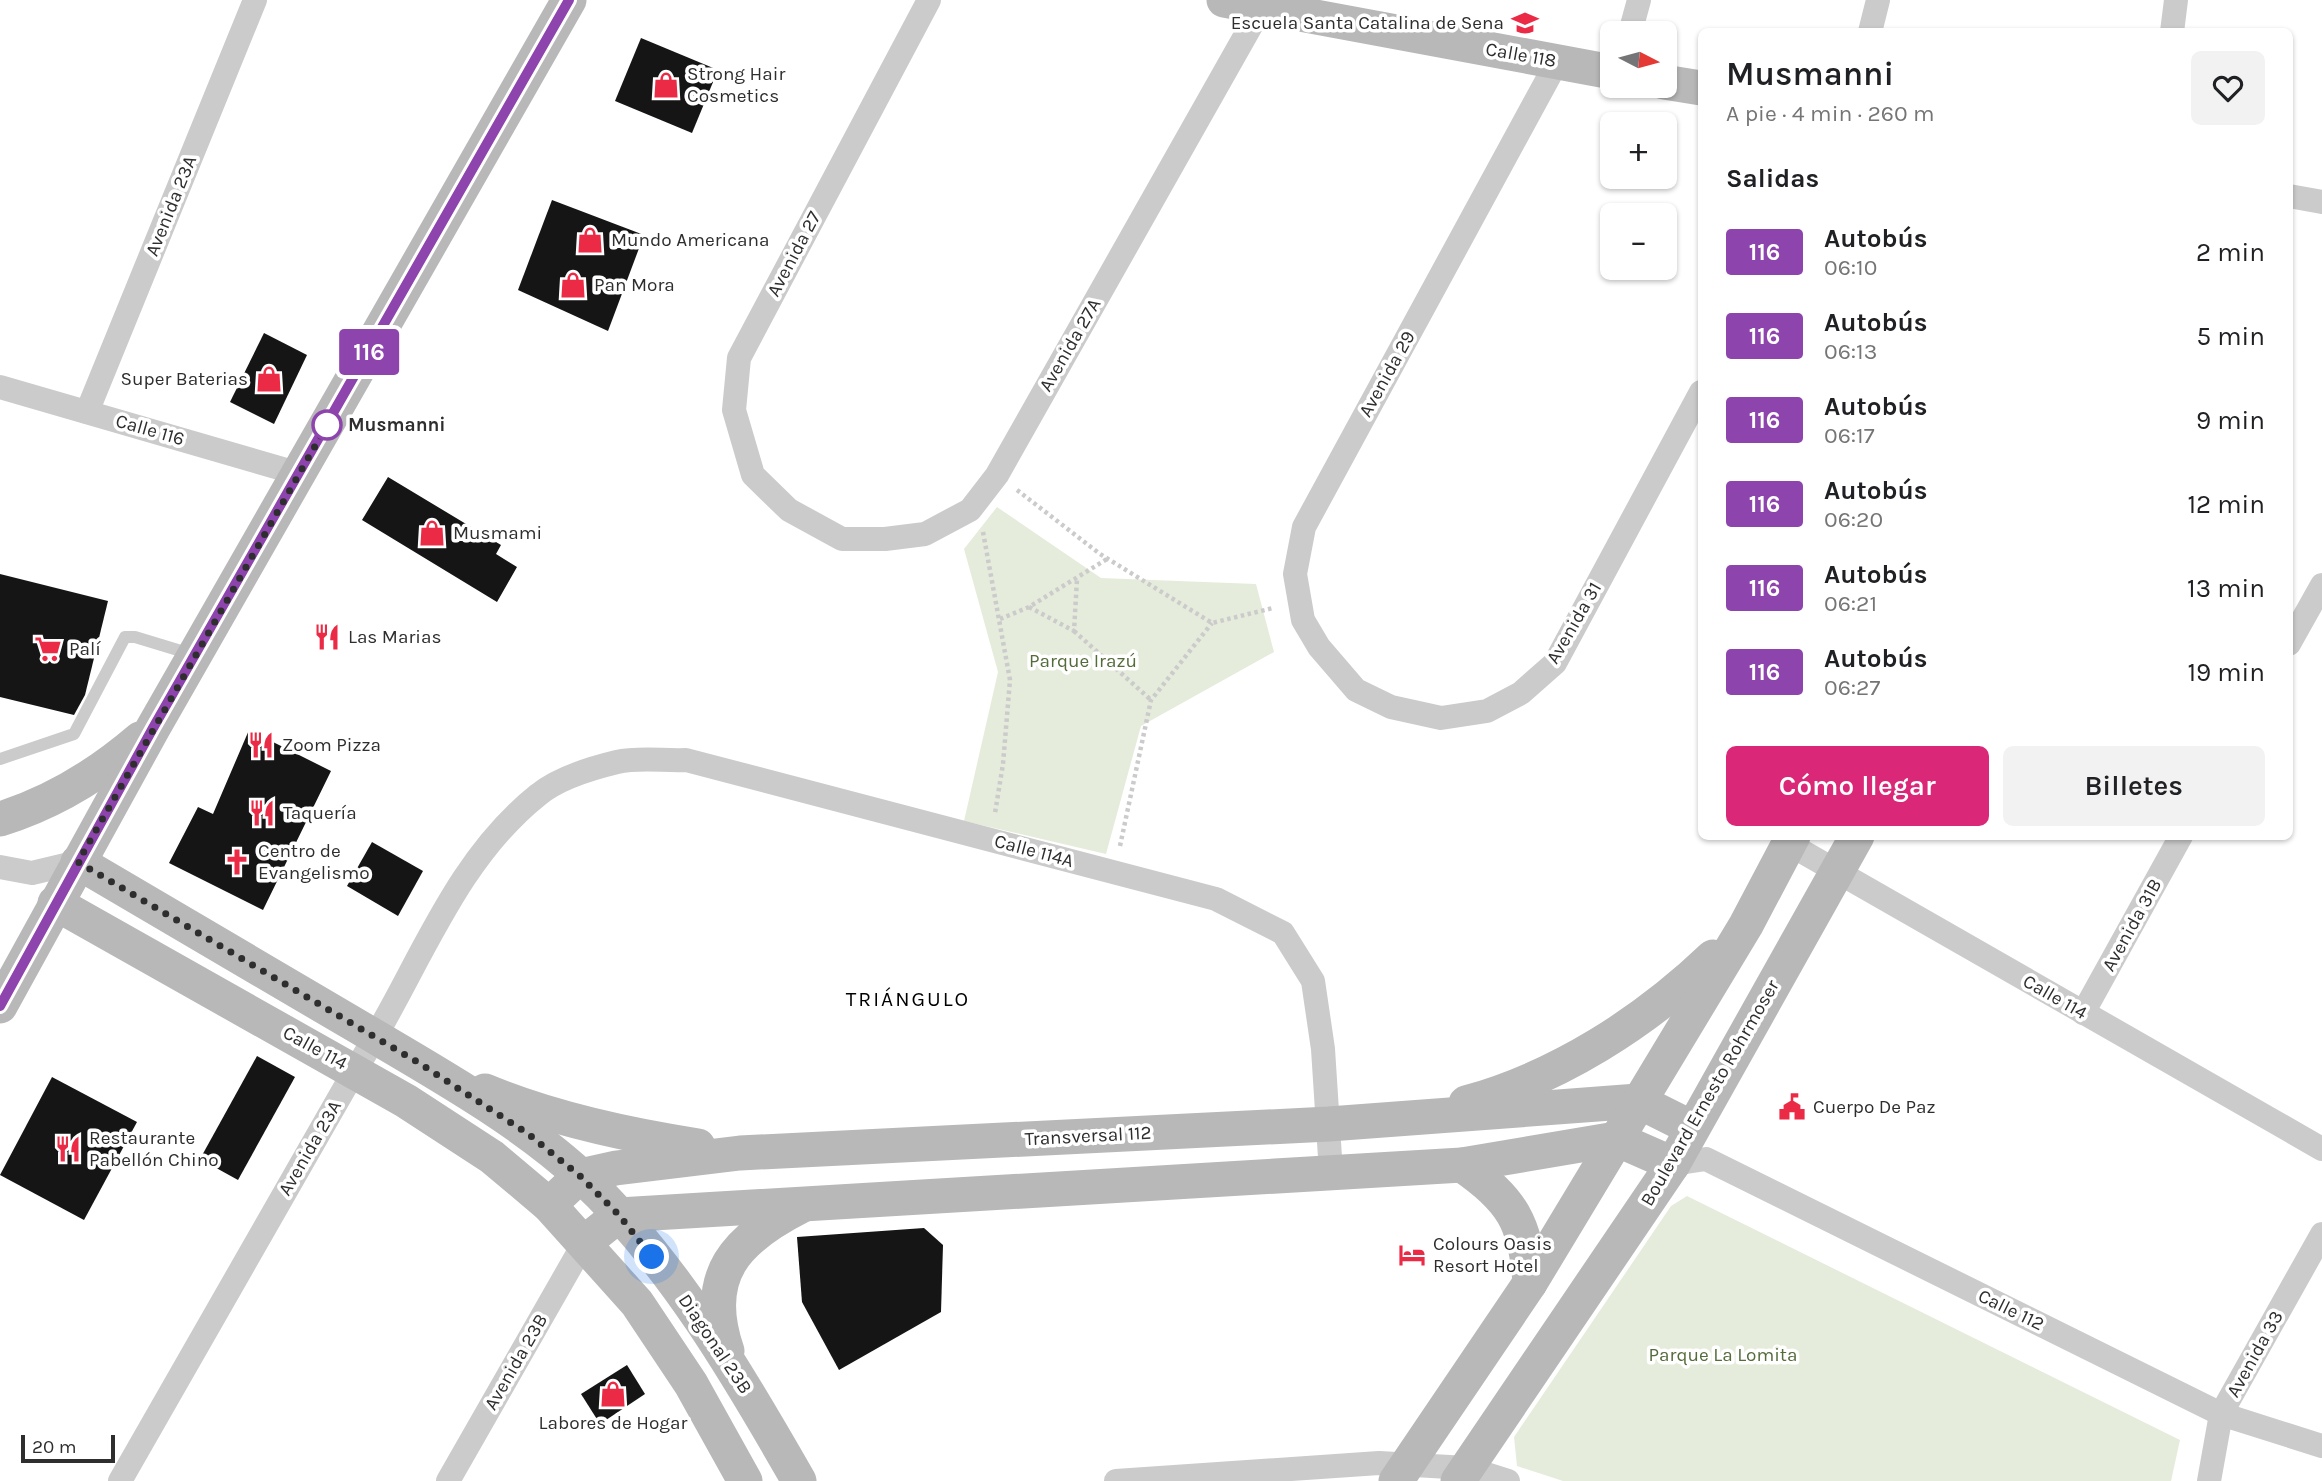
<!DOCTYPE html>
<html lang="es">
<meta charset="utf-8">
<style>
:root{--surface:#fff;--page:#f2f2f2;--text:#202124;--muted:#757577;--accent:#db2777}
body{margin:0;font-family:Karla,sans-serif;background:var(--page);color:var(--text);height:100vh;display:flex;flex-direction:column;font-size:26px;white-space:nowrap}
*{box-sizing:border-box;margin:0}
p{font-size:23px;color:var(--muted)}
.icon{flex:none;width:38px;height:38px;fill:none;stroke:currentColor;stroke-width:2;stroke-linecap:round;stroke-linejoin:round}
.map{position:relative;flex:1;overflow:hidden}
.side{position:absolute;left:1698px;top:28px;width:595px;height:812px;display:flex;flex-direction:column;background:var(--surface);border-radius:10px;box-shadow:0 2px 5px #0004}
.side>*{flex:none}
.badge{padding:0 14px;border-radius:5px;font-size:24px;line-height:46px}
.needle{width:46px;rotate:96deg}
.buttons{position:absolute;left:1600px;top:21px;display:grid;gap:14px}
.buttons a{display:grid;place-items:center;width:77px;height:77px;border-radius:10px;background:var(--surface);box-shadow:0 2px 5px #0004;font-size:35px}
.scale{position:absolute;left:21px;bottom:18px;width:94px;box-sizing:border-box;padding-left:7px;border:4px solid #2e2e2e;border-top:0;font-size:19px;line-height:24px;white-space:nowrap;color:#2e2e2e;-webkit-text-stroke:5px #fff;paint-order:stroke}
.you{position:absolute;width:35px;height:35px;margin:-18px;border:5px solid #fff;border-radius:50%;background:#1a73e8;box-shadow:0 0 0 10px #1a73e833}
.map>.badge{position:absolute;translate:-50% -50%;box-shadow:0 0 0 4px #fff}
h2{padding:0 28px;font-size:26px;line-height:63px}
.round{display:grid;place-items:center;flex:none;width:74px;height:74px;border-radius:10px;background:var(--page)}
.overview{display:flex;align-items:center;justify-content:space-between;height:119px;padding:0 28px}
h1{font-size:33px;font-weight:600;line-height:52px}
.action{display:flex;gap:14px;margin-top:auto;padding:14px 28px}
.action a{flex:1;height:80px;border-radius:10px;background:var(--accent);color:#fff;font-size:28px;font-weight:600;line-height:80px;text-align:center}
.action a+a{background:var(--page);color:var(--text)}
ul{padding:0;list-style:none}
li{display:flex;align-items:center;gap:21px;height:84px;padding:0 28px}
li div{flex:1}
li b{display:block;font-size:26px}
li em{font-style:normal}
li .badge{min-width:77px;font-weight:700;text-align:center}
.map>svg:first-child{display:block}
.green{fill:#e5ecdb}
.building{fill:#151515}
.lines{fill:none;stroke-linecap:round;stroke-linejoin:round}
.path{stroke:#cbcbcb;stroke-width:4.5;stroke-dasharray:3.5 3.5;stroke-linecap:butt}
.lane{stroke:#cbcbcb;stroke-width:12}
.street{stroke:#cbcbcb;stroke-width:24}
.secondary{stroke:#b8b8b8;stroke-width:35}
.line-casing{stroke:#fff;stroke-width:16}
.line{stroke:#8e44ad;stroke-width:10}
.walk{stroke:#2e2e2e;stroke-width:7;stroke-dasharray:0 12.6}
.stop-dot{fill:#fff;stroke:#8e44ad;stroke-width:3.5}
.labels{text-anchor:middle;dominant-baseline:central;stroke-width:7;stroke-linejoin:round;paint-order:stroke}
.poi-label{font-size:19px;fill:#2e2e2e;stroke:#fff;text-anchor:start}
.street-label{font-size:19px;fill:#2e2e2e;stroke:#fff}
.stop-label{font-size:19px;font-weight:bold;fill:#2e2e2e;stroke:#fff;text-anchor:start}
.park-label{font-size:19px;fill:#546b3a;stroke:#fff}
.neighbourhood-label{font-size:21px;letter-spacing:2px;fill:#000;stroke:#fff}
</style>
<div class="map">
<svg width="2322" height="1481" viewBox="0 0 2322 1481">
<rect width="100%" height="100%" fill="#fff"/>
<!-- green -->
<g class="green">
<path d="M997 507 1101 578 1256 584 1274 652 1141 726 1106 854 964 821 998 672 964 549Z"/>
<path d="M1687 1196 2180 1440 2171 1481H1563L1517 1466 1514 1437 1671 1206Z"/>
</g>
<!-- building -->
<g class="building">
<path d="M641 38 718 70 692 133 615 101Z"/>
<path d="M552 200 644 235 608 331 518 290Z"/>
<path d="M264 333 307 355 274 424 230 402Z"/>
<path d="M388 477 501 545 496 554 517 567 497 602 362 520Z"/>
<path d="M0 574 108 601 85 695 74 715 0 697Z"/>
<path d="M249 730 331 771 263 910 169 863 198 807 213 814Z"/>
<path d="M372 842 423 871 398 916 347 886Z"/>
<path d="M257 1056 295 1077 238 1180 200 1159Z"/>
<path d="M52 1077 137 1122 84 1220 0 1175Z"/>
<path d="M924 1228 943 1245 941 1312 839 1370 802 1302 797 1237Z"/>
<path d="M627 1365 645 1394 600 1424 581 1394Z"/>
</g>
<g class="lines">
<!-- path -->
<g class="path">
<path d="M1017 490 1100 554 1212 623 1273 608"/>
<path d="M983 532 1010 680 1003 764 995 813"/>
<path d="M1029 607 1074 631 1077 579"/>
<path d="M1000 619 1029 607 1107 559"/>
<path d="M1074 631 1151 700"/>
<path d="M1120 846 1151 700 1212 623"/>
</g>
<!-- lane -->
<path class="lane" d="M0 759 74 734 125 637H135L191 654"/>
<!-- street -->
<g class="street">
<path d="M929 0 739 358 734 410 753 475 789 510 842 539H885L925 534 970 510 997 475 1261 8"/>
<path d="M1870 32 1878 0"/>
<path d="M2172 32 2176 0"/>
<path d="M1630 33 1639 0"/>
<path d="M1557 62 1304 527 1295 574 1303 620 1319 647 1356 690 1391 707 1441 718 1487 711 1521 693 1555 663 1701 392"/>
<path d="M2289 196 2322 202"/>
<path d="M0 387 300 474"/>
<path d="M87 412 255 0"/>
<path d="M2289 644 2322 585"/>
<path d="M1789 844 2322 1149"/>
<path d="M0 867 32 873 78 862"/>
<path d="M2083 1013 2181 836"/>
<path d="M1673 1164 1706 1159 2221 1414 2322 1446"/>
<path d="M120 1481 355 1070C415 979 450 865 538 795 557 779 592 768 617 762 638 757 664 761 686 760L1216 899 1283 933 1313 981 1323 1049 1331 1173"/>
<path d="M448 1481 584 1243"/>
<path d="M1116 1481 1379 1463 1467 1468 1508 1481"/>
<path d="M2209 1481 2221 1414 2322 1234"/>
</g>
<!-- secondary -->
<g class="secondary">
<path d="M1224 0 1612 72"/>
<path d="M1664 82 1701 88"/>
<path d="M0 819C52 803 98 775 140 739"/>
<path d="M78 862C171 917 264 972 357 1026 431 1070 518 1118 581 1176 671 1259 739 1376 799 1481"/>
<path d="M55 903 406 1101 492 1157 549 1205 637 1303 691 1384 745 1481"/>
<path d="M0 1006 153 728 569 0"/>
<path d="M485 1091C552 1119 627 1135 698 1146"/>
<path d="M1466 1103C1558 1078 1645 1022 1713 957"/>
<path d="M1616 1139 1673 1164"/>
<path d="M1462 1165C1512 1199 1526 1223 1530 1283"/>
<path d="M549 1205 580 1176 616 1168 740 1153 1329 1124 1638 1101 1692 1128"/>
<path d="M584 1243 619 1215 1462 1165 1616 1139"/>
<path d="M727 1351C701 1275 736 1239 801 1206"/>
<path d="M1396 1481 1530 1283 1746 925 1793 836"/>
<path d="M1458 1481 1673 1164 1857 836"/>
</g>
</g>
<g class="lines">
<!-- line casing -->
<g class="line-casing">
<path id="line" d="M0 1006 153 728 569 0"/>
</g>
<!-- line -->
<use href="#line" class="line"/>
<!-- walk -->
<path class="walk" d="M327 425 78 862 419 1063 527 1133 580 1176 619 1215 652 1257"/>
</g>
<!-- icons -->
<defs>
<g id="school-bare" transform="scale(2.1)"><path d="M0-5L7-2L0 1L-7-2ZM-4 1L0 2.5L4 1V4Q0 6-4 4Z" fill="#eb2b46" stroke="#fff" stroke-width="2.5" paint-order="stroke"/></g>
<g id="shop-bare" transform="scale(2.1)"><path d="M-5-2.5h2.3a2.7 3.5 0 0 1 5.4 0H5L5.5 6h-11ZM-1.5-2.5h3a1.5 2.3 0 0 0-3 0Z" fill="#eb2b46" stroke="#fff" stroke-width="2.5" paint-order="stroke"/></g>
<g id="restaurant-bare" transform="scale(2.1)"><path d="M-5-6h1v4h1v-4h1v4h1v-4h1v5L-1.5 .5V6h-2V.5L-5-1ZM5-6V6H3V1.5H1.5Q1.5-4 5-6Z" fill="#eb2b46" stroke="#fff" stroke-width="2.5" paint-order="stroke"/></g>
<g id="supermarket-bare" transform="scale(2.1)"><path d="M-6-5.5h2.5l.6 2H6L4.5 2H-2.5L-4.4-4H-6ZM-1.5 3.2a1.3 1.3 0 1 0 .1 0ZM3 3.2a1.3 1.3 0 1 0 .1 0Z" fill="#eb2b46" stroke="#fff" stroke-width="2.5" paint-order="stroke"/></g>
<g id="church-bare" transform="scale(2.1)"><path d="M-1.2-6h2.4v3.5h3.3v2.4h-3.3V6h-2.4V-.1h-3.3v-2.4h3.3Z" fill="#eb2b46" stroke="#fff" stroke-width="2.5" paint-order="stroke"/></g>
<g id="civic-bare" transform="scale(2.1)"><path d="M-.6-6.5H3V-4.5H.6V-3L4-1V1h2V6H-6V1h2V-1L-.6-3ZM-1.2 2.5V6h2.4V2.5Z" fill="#eb2b46" stroke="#fff" stroke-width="2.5" paint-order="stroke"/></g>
<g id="hotel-bare" transform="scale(2.1)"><path d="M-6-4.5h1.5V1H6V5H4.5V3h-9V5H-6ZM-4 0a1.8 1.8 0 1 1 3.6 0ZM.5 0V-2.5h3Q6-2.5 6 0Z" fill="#eb2b46" stroke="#fff" stroke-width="2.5" paint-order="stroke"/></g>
</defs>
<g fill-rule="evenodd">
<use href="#school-bare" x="1525" y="23"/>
<use href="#shop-bare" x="666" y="85"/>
<use href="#shop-bare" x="590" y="240"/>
<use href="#shop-bare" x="573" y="285"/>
<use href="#shop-bare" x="269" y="379"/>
<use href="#shop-bare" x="432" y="533"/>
<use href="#restaurant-bare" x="327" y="637"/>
<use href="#supermarket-bare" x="48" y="649"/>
<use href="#restaurant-bare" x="261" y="745"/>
<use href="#restaurant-bare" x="262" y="813"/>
<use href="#church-bare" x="237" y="862"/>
<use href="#civic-bare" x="1792" y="1107"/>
<use href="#restaurant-bare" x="68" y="1149"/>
<use href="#hotel-bare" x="1412" y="1255"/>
<use href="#shop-bare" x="613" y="1394"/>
</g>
<!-- markers -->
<circle class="stop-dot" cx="327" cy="425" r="14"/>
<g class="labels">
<!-- poi labels -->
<g class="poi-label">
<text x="1504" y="23" text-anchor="end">Escuela Santa Catalina de Sena</text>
<text x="687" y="74">Strong Hair<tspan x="687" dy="22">Cosmetics</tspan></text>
<text x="611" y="240">Mundo Americana</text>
<text x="594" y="285">Pan Mora</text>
<text x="248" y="379" text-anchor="end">Super Baterias</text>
<text x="453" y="533">Musmami</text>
<text x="348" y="637">Las Marias</text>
<text x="69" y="649">Palí</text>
<text x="282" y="745">Zoom Pizza</text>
<text x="283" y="813">Taquería</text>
<text x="258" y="851">Centro de<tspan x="258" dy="22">Evangelismo</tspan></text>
<text x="1813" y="1107">Cuerpo De Paz</text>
<text x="89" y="1138">Restaurante<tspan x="89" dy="22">Pabellón Chino</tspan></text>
<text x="1433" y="1244">Colours Oasis<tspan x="1433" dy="22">Resort Hotel</tspan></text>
<text x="613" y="1423" text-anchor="middle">Labores de Hogar</text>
</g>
<!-- street labels -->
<g class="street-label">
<text transform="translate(1521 55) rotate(10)">Calle 118</text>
<text transform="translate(171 206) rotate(-68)">Avenida 23A</text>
<text transform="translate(794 254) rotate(-62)">Avenida 27</text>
<text transform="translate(1070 345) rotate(-60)">Avenida 27A</text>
<text transform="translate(1387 374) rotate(-61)">Avenida 29</text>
<text transform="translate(150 430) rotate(16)">Calle 116</text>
<text transform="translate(1574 623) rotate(-60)">Avenida 31</text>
<text transform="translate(1034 851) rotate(15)">Calle 114A</text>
<text transform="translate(2132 925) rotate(-61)">Avenida 31B</text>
<text transform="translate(2055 997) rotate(30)">Calle 114</text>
<text transform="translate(315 1048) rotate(29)">Calle 114</text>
<text transform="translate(1710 1093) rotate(-60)">Boulevard Ernesto Rohrmoser</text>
<text transform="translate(1088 1136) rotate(-3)">Transversal 112</text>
<text transform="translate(310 1148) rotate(-60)">Avenida 23A</text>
<text transform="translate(2011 1310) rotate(26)">Calle 112</text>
<text transform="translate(715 1344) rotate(56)">Diagonal 23B</text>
<text transform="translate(2255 1354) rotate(-61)">Avenida 33</text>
<text transform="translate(516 1362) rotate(-60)">Avenida 23B</text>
</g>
<!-- stop labels -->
<g class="stop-label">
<text x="348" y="425">Musmanni</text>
</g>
<!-- park labels -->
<g class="park-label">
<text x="1083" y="661">Parque Irazú</text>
<text x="1723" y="1355">Parque La Lomita</text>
</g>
<!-- neighbourhood labels -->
<g class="neighbourhood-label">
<text x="908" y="999">TRIÁNGULO</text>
</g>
</g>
</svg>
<div class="buttons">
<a><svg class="needle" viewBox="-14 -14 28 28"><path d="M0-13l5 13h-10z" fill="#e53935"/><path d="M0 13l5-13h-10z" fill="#757577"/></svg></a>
<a>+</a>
<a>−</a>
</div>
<div class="scale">20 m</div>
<div class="you" style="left:652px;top:1257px"></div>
<b class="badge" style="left:369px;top:352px;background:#8e44ad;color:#fff">116</b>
<section class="side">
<div class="overview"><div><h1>Musmanni</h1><p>A pie · 4 min · 260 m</p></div><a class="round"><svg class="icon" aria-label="heart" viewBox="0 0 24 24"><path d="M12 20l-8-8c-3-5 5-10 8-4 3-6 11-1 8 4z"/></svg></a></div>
<h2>Salidas</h2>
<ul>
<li><span class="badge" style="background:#8e44ad;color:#fff">116</span><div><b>Autobús</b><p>06:10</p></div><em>2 min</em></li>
<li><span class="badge" style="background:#8e44ad;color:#fff">116</span><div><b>Autobús</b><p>06:13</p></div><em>5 min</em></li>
<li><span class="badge" style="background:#8e44ad;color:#fff">116</span><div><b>Autobús</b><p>06:17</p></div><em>9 min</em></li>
<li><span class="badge" style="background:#8e44ad;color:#fff">116</span><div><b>Autobús</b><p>06:20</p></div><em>12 min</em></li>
<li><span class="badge" style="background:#8e44ad;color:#fff">116</span><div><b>Autobús</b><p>06:21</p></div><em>13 min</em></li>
<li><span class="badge" style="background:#8e44ad;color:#fff">116</span><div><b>Autobús</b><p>06:27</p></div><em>19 min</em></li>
</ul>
<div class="action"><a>Cómo llegar</a><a>Billetes</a></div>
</section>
</div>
